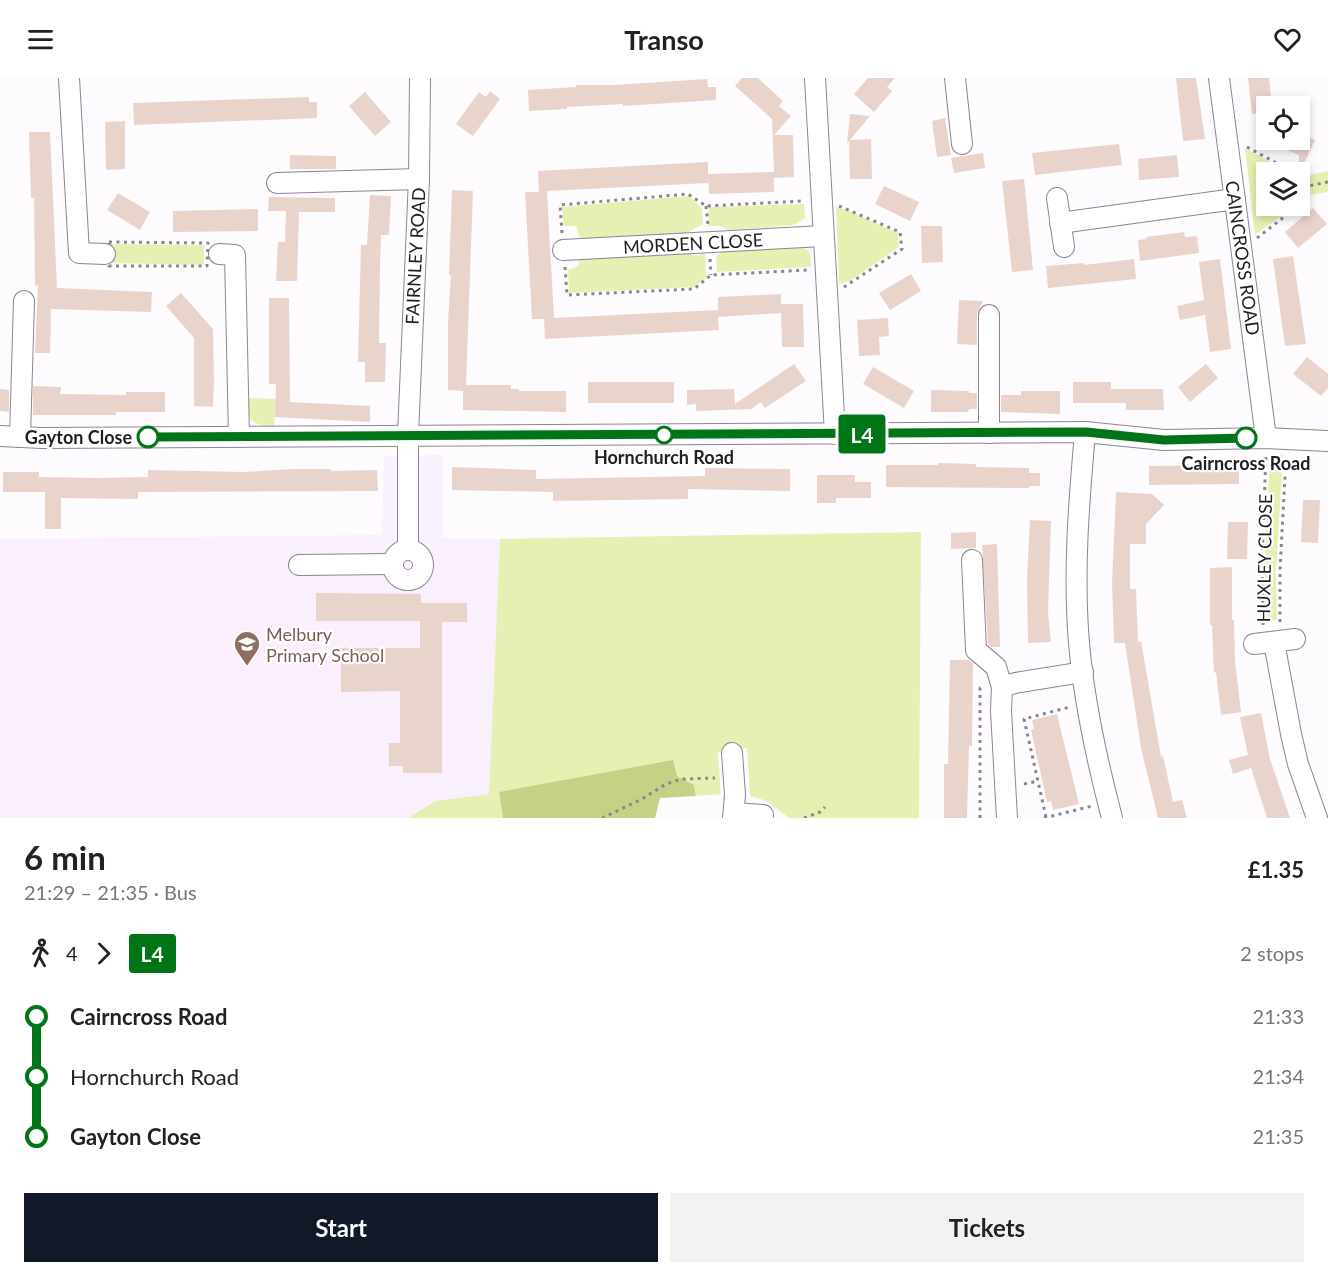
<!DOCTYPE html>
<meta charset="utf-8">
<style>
:root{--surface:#fff;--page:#f2f2f2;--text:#222;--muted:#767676;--accent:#111827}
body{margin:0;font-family:Lato,sans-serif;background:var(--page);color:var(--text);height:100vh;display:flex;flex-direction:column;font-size:22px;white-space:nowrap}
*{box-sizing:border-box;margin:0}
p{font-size:20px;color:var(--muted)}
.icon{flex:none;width:33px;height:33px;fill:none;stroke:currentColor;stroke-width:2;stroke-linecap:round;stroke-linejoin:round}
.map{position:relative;height:740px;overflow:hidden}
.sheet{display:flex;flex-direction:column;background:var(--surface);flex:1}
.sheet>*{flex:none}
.badge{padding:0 12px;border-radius:4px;font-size:21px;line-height:39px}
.buttons{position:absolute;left:1256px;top:18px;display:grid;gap:12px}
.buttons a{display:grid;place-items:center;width:54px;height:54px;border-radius:0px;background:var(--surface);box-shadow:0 3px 9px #0003;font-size:30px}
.map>.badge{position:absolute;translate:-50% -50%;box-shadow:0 0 0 3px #fff}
.legs{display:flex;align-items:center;gap:9px;height:66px;padding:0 24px;font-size:20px}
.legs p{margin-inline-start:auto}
.overview{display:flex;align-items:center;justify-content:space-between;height:102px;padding:0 24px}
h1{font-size:33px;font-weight:700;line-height:45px}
.cta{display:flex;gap:12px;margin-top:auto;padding:12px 24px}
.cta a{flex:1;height:69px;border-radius:0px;background:var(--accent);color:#fff;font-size:24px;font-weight:700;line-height:69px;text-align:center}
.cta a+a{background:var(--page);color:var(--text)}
ul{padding:0 24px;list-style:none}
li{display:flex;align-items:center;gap:21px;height:60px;font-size:22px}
li i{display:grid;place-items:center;width:9px;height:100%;margin:0 8px;background:currentColor}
li i::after{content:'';width:15px;height:15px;margin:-8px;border:4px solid;border-radius:50%;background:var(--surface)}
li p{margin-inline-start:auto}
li:first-child i{background:linear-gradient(#0000 50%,currentColor 0)}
li:last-child i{background:linear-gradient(currentColor 50%,#0000 0)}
header{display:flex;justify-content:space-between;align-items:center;height:78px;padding:0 24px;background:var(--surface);font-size:27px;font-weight:700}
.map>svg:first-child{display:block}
.built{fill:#f9effd}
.green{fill:#e6f0b2}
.forest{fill:#c6d186}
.building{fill:#e9d4cc}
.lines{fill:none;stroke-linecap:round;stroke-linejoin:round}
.minor-casing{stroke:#8e8392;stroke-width:22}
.path{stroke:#8a878c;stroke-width:3;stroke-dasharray:3 4.5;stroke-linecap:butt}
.minor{stroke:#fff;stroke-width:20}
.line-1-casing{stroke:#fff;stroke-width:14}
.line-1{stroke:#007517;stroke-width:9}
.stop-1-dot{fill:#fff;stroke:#007517;stroke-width:3}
.labels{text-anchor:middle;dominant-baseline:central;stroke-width:4.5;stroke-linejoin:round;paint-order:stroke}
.street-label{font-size:18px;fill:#211d23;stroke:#fff}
.stop-label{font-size:18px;font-weight:bold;fill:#211d23;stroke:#fff}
.education-label{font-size:18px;fill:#785e54;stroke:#fff;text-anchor:start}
</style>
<header><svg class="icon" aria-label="menu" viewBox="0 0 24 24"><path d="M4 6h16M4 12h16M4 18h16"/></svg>Transo<svg class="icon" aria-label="heart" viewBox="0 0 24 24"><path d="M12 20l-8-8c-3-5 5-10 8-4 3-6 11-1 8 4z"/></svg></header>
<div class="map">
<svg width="1328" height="740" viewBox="0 0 1328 740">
<rect width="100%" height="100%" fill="#fdfbfe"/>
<!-- built -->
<path class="built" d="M443 377 442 460 500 461 489 716 435 723 408 740H0V461L382 457 384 378Z"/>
<!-- green -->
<g class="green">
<path d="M1245 70 1288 94H1266V128H1295L1255 157Z"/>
<path d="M1328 93V114L1309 117 1305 98Z"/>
<path d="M689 118 702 130 703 146 685 156 584 161 579 158 576 148H564L562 129Z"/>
<path d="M804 126 805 140 794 147 728 152 720 148H708L709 129Z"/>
<path d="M836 129 847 132 898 155 899 169 850 203 839 206Z"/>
<path d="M111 166 204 167V187L110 185Z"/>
<path d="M799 168C811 172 811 177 811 189L717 194 716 178 726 171Z"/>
<path d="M688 174 693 178 705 176 706 199 694 209 569 215 568 192 578 188 579 180Z"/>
<path d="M246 320 276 321 274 349C252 348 247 342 246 320Z"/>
<path d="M1270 376 1283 377 1276 492 1277 542H1265V485Z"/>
<path d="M921 454 919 740H789L767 723 750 718 747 670 718 674 721 716 696 718 694 707 677 698 673 683 499 714 503 740H408L435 723 489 716 500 461Z"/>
</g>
<!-- forest -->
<path class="forest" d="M673 682 677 698 694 707 696 718 660 720 655 740H503L499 714Z"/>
<!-- building -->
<g class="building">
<path d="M742 0H758L783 23 779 28 791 38 774 57H793L794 99 774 100V114L709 116 708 96 774 94 772 41 735 8Z"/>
<path d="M868 0H895L887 9 892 13 874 34 854 16Z"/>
<path d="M1176 0H1196L1205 61 1183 63Z"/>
<path d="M1248 0H1269L1272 28H1266V34L1252 36Z"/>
<path d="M707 1 708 9H716V22L623 28V26L567 29V31L529 33 528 12 576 9V7H614Z"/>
<path d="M490 13 500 21 473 58 456 46 479 14 486 19Z"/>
<path d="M365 14 391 44 375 58 349 28Z"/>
<path d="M309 19V24H317V40L134 47 133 25Z"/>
<path d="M850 36 870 38 850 62 871 61 872 101H850L849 63 847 66Z"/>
<path d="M945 40 951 77 937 79 932 43Z"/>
<path d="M125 43V91L106 92 105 44Z"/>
<path d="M29 54H50L57 210 152 214 151 234 51 231 50 275H35L38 207 35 208 34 120H31Z"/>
<path d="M1299 54 1315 62 1299 96V77L1264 62H1299Z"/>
<path d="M1119 66 1122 87 1035 97 1032 75Z"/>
<path d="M983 75 985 90 954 95 951 80Z"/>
<path d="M290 77 336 78V91H290Z"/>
<path d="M1177 77 1179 99 1139 102 1138 81Z"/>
<path d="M708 84V105L547 113 554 240 718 232V235V219L781 216V235L718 239 719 252 545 261 544 241H532L525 114H539L538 93Z"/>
<path d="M1024 101 1033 192 1012 194 1002 103Z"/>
<path d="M884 108 919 124 910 143 875 126Z"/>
<path d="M452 112 473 113 466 307H511V311H519V313H566V334L463 332V313L448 312V244L451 197H449Z"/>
<path d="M118 115 150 134 140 152 107 132Z"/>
<path d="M370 117 391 118 389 157H381L380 187 379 265H386L385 304H365V284H358L361 167H367Z"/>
<path d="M269 119 335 120V134H299L297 203H276L278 164H285L286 133H268Z"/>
<path d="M1313 130 1327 146 1298 170 1285 154Z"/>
<path d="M258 131V153L173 154V133Z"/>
<path d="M921 148H942L943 184 922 185Z"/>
<path d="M1184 154 1185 159 1197 158 1199 175 1140 183 1138 162 1146 161V159Z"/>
<path d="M1293 178 1306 266 1285 268 1273 181Z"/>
<path d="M1134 181 1136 201 1048 210 1046 188 1084 185V187Z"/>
<path d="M1220 181 1231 271 1210 274 1205 237 1180 242 1177 228 1204 222 1199 184Z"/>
<path d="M911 196 921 213 890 232 879 215Z"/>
<path d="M181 215 213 251 214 303 213 329 194 328V260L166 228Z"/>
<path d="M269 220H289L290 324 370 328V344L275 339 276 306H269Z"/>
<path d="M959 222 983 223 977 236V267L957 266Z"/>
<path d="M781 226H803L804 269H782Z"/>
<path d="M888 240 889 258 879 259 880 277 859 278 857 242Z"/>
<path d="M1307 279 1328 296V310L1321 318 1293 296Z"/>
<path d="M794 286 806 303 765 330 761 324 751 331 696 333V326L687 327V312L734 311 735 326Z"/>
<path d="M1206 286 1218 300 1190 324 1178 309Z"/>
<path d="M873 289 914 313 904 330 863 306Z"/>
<rect x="588" y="304" width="86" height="21"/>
<path d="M1073 304H1111V311H1163L1164 332H1126V325H1073Z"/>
<path d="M33 308 61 309 60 316 126 317V314H165V334H116V337H33Z"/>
<path d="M0 311 9 312V334L0 333Z"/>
<path d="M931 312 969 313V315H977V331H969L968 334H931Z"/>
<path d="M1021 313H1060V336L1001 334V317H1021Z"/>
<path d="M938 385 976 386V389L1029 390V395H1040V408H1029V410L886 409V387H938Z"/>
<path d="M1232 387V392H1239V406L1149 407V388Z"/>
<path d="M452 389 536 392V401L705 398V390L790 391V413L688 411V421L553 423V414L452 412Z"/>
<path d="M292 391H331V393L377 392 378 413 138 414V421L61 420V451H45V414H3V394H39V399L101 400 148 399V392L245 394Z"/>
<path d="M817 397H855V404H871V420H836V425H817Z"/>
<path d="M1116 414 1152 416 1164 427 1146 446V466H1130V511H1136L1138 564 1141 563 1161 679 1163 678 1173 724 1182 722 1187 740H1158L1141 670 1125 565H1114L1112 505Z"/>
<path d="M1303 422H1320L1318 465 1301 464Z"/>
<path d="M1030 442 1051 443 1048 534 1051 564 1028 565 1027 501Z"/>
<path d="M1228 444H1248L1247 481H1227Z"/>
<path d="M976 454V470L951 471V455Z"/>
<path d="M997 466 1000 569H991L988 566 982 467Z"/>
<path d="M1232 489V542H1234L1235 584 1241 634 1221 637 1216 594 1214 595 1212 547H1210V490Z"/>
<path d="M316 515 421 516V525H467V544H442V695H403V688H389V665H400V613L341 614V570H420V543H316Z"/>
<path d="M950 582H969L973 585 972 668H969L967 740H944V686H948Z"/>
<path d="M1261 635 1270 681 1290 740H1267L1251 690 1233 696 1229 682 1248 677 1240 639Z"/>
<path d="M1057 636 1079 726 1053 732 1051 723 1047 724 1031 652 1034 651 1032 642Z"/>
</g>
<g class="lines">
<!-- minor casing -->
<g class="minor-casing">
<g id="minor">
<path d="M69 0 79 175 105 176"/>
<path d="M815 0 835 356"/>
<path d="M955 0 962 66"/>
<path d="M1219 0 1266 360"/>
<path d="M277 105 419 101"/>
<path d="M1057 120 1064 169"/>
<path d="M1060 145 1235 121"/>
<path d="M563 172 823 158"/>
<path d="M219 176 235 177 239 359"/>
<path d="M1085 354C1079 424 1073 494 1079 565 1084 624 1097 683 1112 740"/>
<path d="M989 355V237"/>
<path d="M0 358 42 360 1085 354 1164 362 1266 360 1328 363"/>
<path d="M20 359 24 223"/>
<path d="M408 472V357L419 101 420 0"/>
<circle cx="408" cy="487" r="15"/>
<path d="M972 482 976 572 996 589 1002 609"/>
<path d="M299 487 393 486"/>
<path d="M1274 564 1291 656 1298 686 1317 740"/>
<path d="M1254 566 1295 561"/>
<path d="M732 675 735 717 733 740"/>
<path d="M734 735 763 737"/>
<path d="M1007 740 1001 633 1002 609 1015 605 1083 594"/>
</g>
</g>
<!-- path -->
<g class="path">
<path d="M1247 69 1293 94"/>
<path d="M1299 98 1305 122 1299 127"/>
<path d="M1303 109 1328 104"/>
<path d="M706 128 708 147"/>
<path d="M839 128 900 154 902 171 844 209"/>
<path d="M562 155 560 127 688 116 706 128 803 123"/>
<path d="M1257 160 1298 128"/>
<path d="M109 164 208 165 207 188H109Z"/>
<path d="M710 181 711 197"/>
<path d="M565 189 567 217 694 211 711 197 808 192"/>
<path d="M1280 544V492L1286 380"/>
<path d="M1263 547 1262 484 1266 376"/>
<path d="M1024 706 1038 703"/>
<path d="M1046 739 1024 641 1070 629"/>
<path d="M602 740 642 721 666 706 682 701 715 700"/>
<path d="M804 740 820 734 825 729"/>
<path d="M980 740V610H985"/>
<path d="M1044 740 1092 728"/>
</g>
<!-- minor -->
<use href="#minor" class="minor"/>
</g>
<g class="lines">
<!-- line-1 casing -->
<g class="line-1-casing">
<path id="line-1" d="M148 359 1086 354 1164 362 1246 360"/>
</g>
<!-- line-1 -->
<use href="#line-1" class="line-1"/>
</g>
<!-- icons -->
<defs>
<g id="school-pin" transform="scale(1.35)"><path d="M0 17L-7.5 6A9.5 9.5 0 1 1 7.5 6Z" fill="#8d6e63" stroke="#fff"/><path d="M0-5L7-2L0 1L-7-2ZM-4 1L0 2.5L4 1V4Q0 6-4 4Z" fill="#fff"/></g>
</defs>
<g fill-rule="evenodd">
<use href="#school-pin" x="247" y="566"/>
</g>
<!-- markers -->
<g class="stop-1-dot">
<circle cx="664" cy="357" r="8"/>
<circle cx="148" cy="359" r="10"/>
<circle cx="1246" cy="360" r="10"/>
</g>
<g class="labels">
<!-- street labels -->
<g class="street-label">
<text transform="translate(693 165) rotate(-3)">MORDEN CLOSE</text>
<text transform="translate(415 178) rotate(-87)">FAIRNLEY ROAD</text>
<text transform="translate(1243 180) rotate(82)">CAINCROSS ROAD</text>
<text transform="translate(1264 480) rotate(-89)">HUXLEY CLOSE</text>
</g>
<!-- stop labels -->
<g class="stop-label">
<text x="132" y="359" text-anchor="end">Gayton Close</text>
<text x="664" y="379">Hornchurch Road</text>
<text x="1246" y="385">Cairncross Road</text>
</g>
<!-- education labels -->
<g class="education-label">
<text x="266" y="556">Melbury<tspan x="266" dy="21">Primary School</tspan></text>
</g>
</g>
</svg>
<div class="buttons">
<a><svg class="icon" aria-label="locate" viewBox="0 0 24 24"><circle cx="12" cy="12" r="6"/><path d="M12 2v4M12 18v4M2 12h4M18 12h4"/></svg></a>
<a><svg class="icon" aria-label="layers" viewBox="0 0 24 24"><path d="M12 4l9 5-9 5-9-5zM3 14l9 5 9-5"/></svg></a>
</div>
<b class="badge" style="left:862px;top:356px;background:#007517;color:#fff">L4</b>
</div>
<section class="sheet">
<div class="overview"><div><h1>6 min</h1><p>21:29 – 21:35 · Bus</p></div><b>£1.35</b></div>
<div class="legs"><svg class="icon" aria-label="walk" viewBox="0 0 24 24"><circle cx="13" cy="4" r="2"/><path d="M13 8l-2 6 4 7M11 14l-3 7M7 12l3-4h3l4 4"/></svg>4<svg class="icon" aria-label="forward" viewBox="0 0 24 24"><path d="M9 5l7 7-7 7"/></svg><b class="badge" style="background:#007517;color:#fff">L4</b><p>2 stops</p></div>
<ul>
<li><i style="color:#007517"></i><b>Cairncross Road</b><p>21:33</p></li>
<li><i style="color:#007517"></i><span>Hornchurch Road</span><p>21:34</p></li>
<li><i style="color:#007517"></i><b>Gayton Close</b><p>21:35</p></li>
</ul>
<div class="cta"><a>Start</a><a>Tickets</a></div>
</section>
